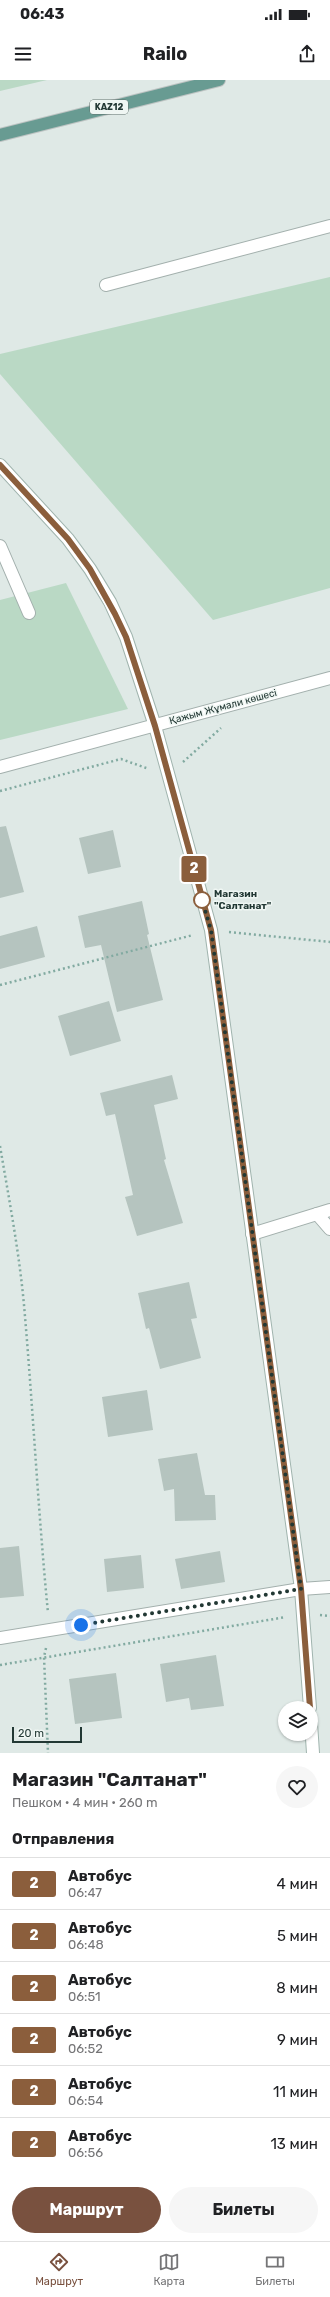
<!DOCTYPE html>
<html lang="ru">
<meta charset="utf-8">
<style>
:root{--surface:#fff;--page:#f6f6f6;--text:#202124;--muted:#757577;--line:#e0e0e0;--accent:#79513f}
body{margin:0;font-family:Rubik,sans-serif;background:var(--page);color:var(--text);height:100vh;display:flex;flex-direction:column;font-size:15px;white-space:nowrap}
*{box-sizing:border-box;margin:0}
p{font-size:13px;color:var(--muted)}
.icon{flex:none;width:22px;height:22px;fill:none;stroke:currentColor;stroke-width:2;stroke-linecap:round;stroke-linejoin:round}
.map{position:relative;height:1673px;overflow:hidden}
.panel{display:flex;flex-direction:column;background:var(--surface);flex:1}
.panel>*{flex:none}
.badge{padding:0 8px;border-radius:3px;font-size:14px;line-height:26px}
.fabs{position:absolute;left:278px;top:1621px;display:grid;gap:8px}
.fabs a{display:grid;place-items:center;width:40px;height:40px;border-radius:50%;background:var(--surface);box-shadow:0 1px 3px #0004;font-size:20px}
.scale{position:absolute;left:12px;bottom:10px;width:70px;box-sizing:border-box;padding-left:4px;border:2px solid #223834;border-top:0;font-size:11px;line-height:14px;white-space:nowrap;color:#223834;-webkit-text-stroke:3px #eff6f3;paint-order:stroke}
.you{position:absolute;width:20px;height:20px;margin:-10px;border:3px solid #fff;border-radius:50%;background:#1a73e8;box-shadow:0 0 0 6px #1a73e833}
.map>.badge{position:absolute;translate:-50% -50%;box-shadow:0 0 0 2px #fff}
h2{padding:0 12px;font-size:15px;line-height:36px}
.round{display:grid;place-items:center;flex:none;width:42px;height:42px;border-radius:21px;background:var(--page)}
.summary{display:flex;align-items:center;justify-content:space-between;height:68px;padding:0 12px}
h1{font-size:19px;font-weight:700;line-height:30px}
.cta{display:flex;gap:8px;margin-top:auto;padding:8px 12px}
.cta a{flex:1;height:46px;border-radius:24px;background:var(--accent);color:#fff;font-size:16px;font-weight:700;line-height:46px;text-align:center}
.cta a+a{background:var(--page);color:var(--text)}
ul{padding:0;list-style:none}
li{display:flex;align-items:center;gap:12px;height:52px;padding:0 12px;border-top:1px solid var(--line)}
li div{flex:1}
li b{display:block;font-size:15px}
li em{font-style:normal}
li .badge{min-width:44px;font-weight:700;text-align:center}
.status{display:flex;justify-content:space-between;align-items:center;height:28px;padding:0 20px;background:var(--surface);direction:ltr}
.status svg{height:11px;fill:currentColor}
header{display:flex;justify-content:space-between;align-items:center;height:52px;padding:0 12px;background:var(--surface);font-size:18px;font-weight:700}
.tab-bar{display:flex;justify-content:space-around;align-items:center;height:56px;border-top:1px solid var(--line);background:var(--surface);font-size:11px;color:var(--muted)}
.tab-bar a{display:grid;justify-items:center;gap:2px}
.tab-bar .selected{color:var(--accent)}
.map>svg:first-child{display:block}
.green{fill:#bad9c5}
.building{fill:#b5c4bf}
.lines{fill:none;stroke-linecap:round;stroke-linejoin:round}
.service-casing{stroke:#a3b0ad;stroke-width:14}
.minor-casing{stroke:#a3b0ad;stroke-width:14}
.secondary-casing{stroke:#a0b4ae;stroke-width:14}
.primary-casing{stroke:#bdc3c2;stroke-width:14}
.path{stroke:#82aaa1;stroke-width:2.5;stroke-dasharray:2 3;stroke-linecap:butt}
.service{stroke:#fff;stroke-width:12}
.minor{stroke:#fff;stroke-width:12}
.secondary{stroke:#fff;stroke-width:12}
.primary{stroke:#689b92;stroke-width:12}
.line-casing{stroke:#fff;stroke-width:9}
.line{stroke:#8b5e3c;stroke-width:6}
.walk{stroke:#223834;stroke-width:4;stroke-dasharray:0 7.2}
.stop-dot{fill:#fff;stroke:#8b5e3c;stroke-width:2}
.labels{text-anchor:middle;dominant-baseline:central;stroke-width:3;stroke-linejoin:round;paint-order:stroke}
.shield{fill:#eff6f3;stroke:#60716d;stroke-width:1}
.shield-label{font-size:9px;font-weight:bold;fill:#223834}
.street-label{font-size:10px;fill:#223834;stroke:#eff6f3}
.stop-label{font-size:10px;font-weight:bold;fill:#223834;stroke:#eff6f3;text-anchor:start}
</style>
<div class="status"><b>06:43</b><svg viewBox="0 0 49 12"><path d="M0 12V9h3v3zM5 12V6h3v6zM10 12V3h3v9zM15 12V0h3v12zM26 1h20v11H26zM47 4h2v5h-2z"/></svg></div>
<header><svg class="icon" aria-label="menu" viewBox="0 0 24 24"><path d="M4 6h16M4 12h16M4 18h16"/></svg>Railo<svg class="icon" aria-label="share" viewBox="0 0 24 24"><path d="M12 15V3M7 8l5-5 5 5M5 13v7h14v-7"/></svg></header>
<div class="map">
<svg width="330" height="1673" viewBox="0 0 330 1673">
<rect width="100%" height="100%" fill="#dfe9e6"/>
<!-- green -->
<g class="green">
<path d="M0 0H47L0 11Z"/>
<path d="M330 197V508L213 540 0 294V274Z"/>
<path d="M66 503 128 629 0 660V520Z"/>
</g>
<!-- building -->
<g class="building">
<path d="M6 746 24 812 0 818V747Z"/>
<path d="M113 750 121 787 88 794 79 758Z"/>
<path d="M142 821 149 854 147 855 163 920 117 932 101 865 85 868 78 836Z"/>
<path d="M37 846 45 877 0 889V856Z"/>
<path d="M109 921 121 961 70 976 58 936Z"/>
<path d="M172 995 178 1019 154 1025 166 1079 164 1080 183 1143 137 1156 125 1117 133 1115 115 1034 106 1036 100 1013Z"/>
<path d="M189 1202 197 1238 191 1239 201 1278 160 1289 149 1248 146 1249 138 1213Z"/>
<path d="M147 1310 153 1350 108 1357 102 1317Z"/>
<path d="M197 1373 205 1415H215L216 1440 175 1441 174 1409 164 1411 158 1379Z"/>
<path d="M19 1466 24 1516 0 1518V1468Z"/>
<path d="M220 1471 225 1502 181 1509 175 1479Z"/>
<path d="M141 1475 144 1508 107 1512 104 1479Z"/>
<path d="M216 1575 224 1626 191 1630 189 1618 166 1622 160 1584Z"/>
<path d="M116 1593 122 1638 75 1644 69 1599Z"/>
</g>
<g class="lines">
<!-- service casing -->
<g class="service-casing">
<g id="service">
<path d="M106 205 330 146"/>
<path d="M0 466 29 533"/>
<path d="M317 1134 330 1149"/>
<path d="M252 1154 330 1130"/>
</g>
</g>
<!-- minor casing -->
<g class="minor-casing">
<g id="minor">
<path d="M0 687 330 598"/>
<path d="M0 1558 301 1509 330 1507"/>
</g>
</g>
<!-- secondary casing -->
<g class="secondary-casing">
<g id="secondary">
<path d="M0 385 68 459 90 489 110 522 126 557 155 646 211 850 301 1509 310 1628"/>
<path d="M311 1643 313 1673"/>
</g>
</g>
<!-- primary casing -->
<g class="primary-casing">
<path id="primary" d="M0 55 219 0"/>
</g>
<!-- path -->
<g class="path">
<path d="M183 682 221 648"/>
<path d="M0 711 121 679 149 689"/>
<path d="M229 852 330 862"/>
<path d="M0 905 193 855"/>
<path d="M0 1066C9 1119 19 1171 24 1225 33 1328 38 1430 48 1533"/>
<path d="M320 1535 330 1536"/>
<path d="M46 1568 44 1577 48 1673"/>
<path d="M0 1585 286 1537"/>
</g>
<!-- service -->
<use href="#service" class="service"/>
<!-- minor -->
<use href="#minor" class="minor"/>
<!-- secondary -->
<use href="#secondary" class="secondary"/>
<!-- primary -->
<use href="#primary" class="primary"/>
</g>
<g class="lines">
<!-- line casing -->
<g class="line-casing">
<path id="line" d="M0 385 68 459 90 489 115 534 126 557 155 646 211 850 301 1509 310 1628"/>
</g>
<!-- line -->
<use href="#line" class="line"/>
<!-- walk -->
<path class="walk" d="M81 1545 301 1509 211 850 202 820"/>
</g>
<!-- markers -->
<circle class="stop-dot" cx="202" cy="820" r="8"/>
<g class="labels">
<!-- shield labels -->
<rect class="shield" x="90" y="20" width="38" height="14" rx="3"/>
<g class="shield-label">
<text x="109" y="27">KAZ12</text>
</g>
<!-- street labels -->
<g class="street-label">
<text transform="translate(223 627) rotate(-15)">Қажым Жұмали көшесі</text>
</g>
<!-- stop labels -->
<g class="stop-label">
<text x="214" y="814">Магазин<tspan x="214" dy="12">"Салтанат"</tspan></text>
</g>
</g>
</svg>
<div class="fabs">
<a><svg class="icon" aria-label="layers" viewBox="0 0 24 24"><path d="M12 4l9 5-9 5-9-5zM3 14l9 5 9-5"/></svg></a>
</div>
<div class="scale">20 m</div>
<div class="you" style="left:81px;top:1545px"></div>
<b class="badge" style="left:194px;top:789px;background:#8b5e3c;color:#fff">2</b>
</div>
<section class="panel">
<div class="summary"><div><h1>Магазин &quot;Салтанат&quot;</h1><p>Пешком · 4 мин · 260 m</p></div><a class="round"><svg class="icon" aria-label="heart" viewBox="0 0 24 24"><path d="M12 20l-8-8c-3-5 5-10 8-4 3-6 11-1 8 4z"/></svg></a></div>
<h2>Отправления</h2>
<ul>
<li><span class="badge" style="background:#8b5e3c;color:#fff">2</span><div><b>Автобус</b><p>06:47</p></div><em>4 мин</em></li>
<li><span class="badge" style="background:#8b5e3c;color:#fff">2</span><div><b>Автобус</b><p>06:48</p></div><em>5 мин</em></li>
<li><span class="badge" style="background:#8b5e3c;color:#fff">2</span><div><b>Автобус</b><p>06:51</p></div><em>8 мин</em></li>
<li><span class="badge" style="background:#8b5e3c;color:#fff">2</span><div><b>Автобус</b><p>06:52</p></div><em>9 мин</em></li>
<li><span class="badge" style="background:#8b5e3c;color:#fff">2</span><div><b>Автобус</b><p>06:54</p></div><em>11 мин</em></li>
<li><span class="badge" style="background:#8b5e3c;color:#fff">2</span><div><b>Автобус</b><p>06:56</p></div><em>13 мин</em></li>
</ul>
<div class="cta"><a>Маршрут</a><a>Билеты</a></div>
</section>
<nav class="tab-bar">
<a class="selected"><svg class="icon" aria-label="directions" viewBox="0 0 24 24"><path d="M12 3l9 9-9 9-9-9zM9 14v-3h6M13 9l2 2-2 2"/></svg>Маршрут</a>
<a><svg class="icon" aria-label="map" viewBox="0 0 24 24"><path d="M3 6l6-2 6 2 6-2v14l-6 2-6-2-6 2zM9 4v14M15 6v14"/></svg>Карта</a>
<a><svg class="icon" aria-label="tickets" viewBox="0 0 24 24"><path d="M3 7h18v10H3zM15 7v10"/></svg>Билеты</a>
</nav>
